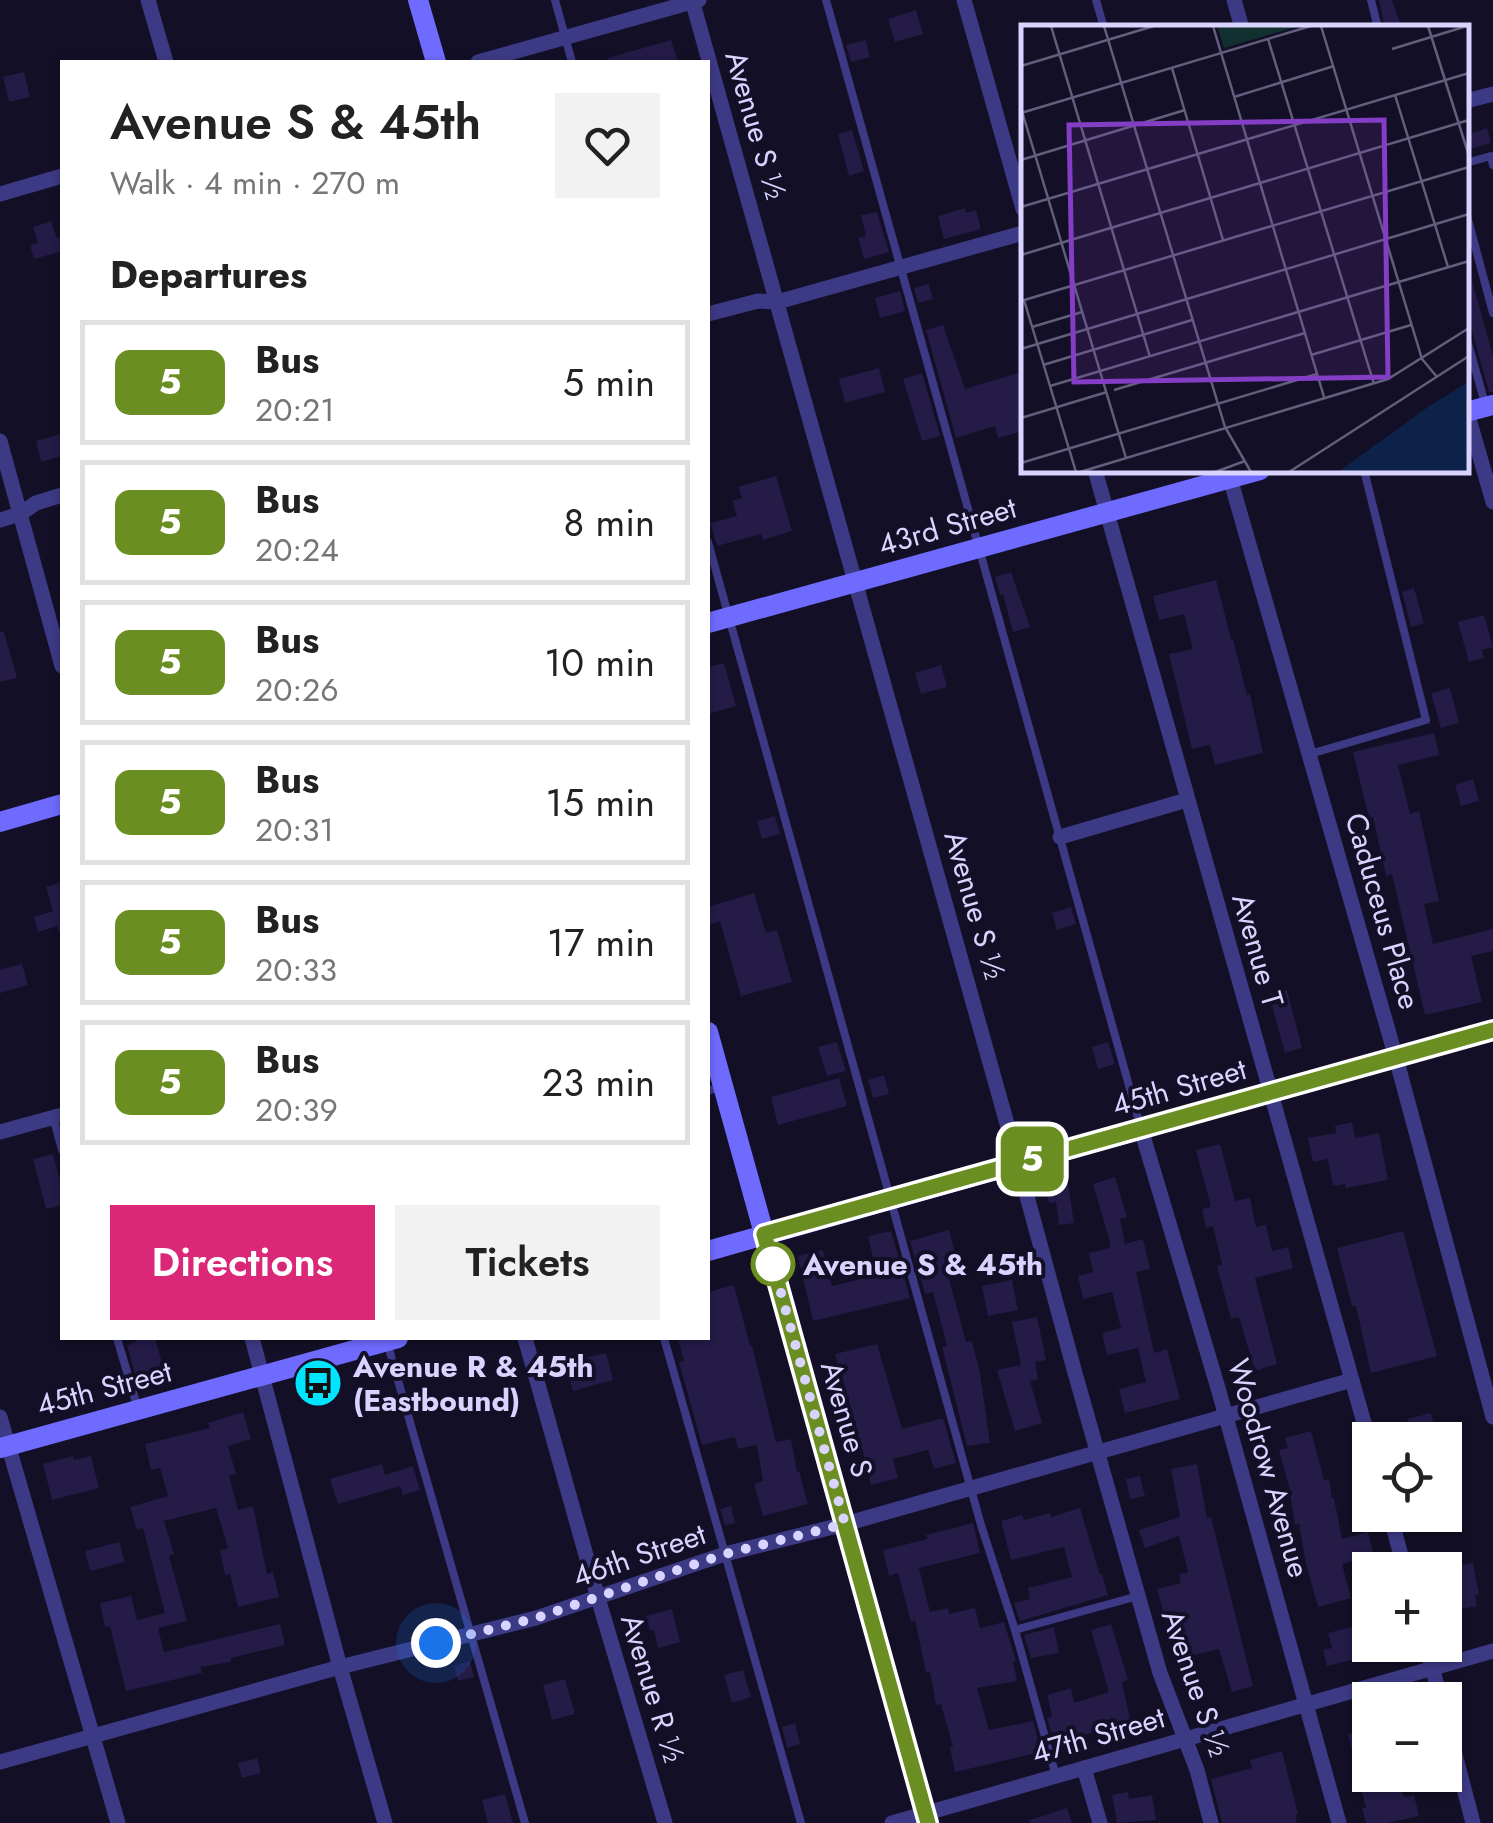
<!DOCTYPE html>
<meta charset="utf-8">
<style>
:root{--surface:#fff;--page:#f2f2f2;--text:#222;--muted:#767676;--line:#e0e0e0;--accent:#db2777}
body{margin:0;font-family:Jost,sans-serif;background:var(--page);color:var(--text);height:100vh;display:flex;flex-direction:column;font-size:38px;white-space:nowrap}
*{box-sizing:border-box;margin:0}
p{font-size:32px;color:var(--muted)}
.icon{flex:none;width:55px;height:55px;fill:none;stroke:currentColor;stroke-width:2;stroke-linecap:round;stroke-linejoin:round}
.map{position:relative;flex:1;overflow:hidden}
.side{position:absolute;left:60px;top:60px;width:650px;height:1280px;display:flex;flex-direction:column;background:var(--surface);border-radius:0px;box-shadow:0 2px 8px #0004}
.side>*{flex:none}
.badge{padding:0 20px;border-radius:15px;font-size:35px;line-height:65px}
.tools{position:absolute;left:1352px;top:1422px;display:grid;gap:20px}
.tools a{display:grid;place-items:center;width:110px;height:110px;border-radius:0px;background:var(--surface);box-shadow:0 2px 8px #0004;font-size:50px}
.you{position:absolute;width:50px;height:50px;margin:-25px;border:8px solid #fff;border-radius:50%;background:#1a73e8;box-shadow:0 0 0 15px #1a73e833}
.map>.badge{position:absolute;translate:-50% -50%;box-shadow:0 0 0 5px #fff}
h2{padding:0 50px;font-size:38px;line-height:90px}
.round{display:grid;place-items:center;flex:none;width:105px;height:105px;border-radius:0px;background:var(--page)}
.summary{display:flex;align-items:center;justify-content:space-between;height:170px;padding:0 50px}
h1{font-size:48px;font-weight:600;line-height:75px}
.cta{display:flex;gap:20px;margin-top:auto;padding:20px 50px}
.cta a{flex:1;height:115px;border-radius:0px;background:var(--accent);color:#fff;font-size:40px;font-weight:600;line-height:115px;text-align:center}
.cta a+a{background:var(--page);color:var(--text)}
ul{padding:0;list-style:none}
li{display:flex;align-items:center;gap:30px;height:125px;margin:0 20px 15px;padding:0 30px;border:5px solid var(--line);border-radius:0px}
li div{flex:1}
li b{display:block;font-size:38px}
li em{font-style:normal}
li .badge{min-width:110px;font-weight:700;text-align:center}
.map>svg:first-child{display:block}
.building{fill:#241b47}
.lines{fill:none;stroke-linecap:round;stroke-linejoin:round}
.lane{stroke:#3d3a85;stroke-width:8}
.street{stroke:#3d3a85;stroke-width:15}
.secondary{stroke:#6f6bff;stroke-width:20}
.line-casing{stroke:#fff;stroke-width:22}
.line{stroke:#6b8e23;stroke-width:15}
.walk{stroke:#d9d4ff;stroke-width:10;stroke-dasharray:0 18}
.stop-dot{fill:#fff;stroke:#6b8e23;stroke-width:5}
.labels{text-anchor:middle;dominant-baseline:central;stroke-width:8;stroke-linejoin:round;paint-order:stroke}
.street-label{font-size:30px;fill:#d9d4ff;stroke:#130f26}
.stop-label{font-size:30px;font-weight:bold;fill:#d9d4ff;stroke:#130f26;text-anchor:start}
.poi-label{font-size:30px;font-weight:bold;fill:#d9d4ff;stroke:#130f26;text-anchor:start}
.inset-road{fill:none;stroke:#625e7d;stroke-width:2.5}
.view{fill:#843dc5;fill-opacity:0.15;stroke:#843dc5;stroke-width:5}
.inset-edge{fill:none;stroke:#d9d4ff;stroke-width:5}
</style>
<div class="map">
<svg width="1493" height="1823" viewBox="0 0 1493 1823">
<rect width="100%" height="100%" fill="#130f26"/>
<!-- building -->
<g class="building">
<path d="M1379 0H1392L1402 28H1385Z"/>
<path d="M916 10 923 34 895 42 888 19Z"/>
<path d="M671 40 678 62H608V58Z"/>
<path d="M866 40 870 57 851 62 846 45Z"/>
<path d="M24 72 30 97 9 102 3 77Z"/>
<path d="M1487 128 1491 143 1466 150V135Z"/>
<path d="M852 130 864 171 849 176 838 134Z"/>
<path d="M965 208 966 213 976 210 981 229 944 239 938 216Z"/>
<path d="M877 212 889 252 864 259 858 238 866 236 861 215Z"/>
<path d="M51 221 57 238 62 237V251L34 259 30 245 38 243 33 227Z"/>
<path d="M1466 274H1470L1493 356V392H1489L1473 334 1466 315Z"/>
<path d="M929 284 933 299 918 303 914 288Z"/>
<path d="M900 291 905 311 880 318 875 298Z"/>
<path d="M943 325 965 389 1018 373 1023 390V431L998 438 995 426 956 438 926 330Z"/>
<path d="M879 368 885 392 845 403 839 379Z"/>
<path d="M922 373 940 436 922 441 903 379Z"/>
<path d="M62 434V456L41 462 36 441Z"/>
<path d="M776 476 792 531 763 540 761 534 717 546 710 523 737 516 732 501 742 498 738 487Z"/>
<path d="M1011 572 1030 627 1013 632 1003 594 1000 595 995 577Z"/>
<path d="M1216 580 1231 639H1233L1247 695 1250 694 1263 753 1215 765 1210 745 1192 749 1169 654 1193 649 1184 614 1159 620 1153 596Z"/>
<path d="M1414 588 1424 623 1411 627 1402 592Z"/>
<path d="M1484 615 1493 647 1482 650 1484 658 1469 662 1458 622Z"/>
<path d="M0 632H4L17 678 0 682Z"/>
<path d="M724 663 736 706 708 714V667Z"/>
<path d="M941 665 947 687 921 694 915 673Z"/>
<path d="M1450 688 1459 723 1441 728 1431 693Z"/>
<path d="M1434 733 1439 755 1398 765 1410 814 1419 811 1439 901 1424 904 1433 944 1493 929V951L1471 956 1482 1002 1425 1015 1392 874 1386 876 1373 817 1369 818 1353 752Z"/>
<path d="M1473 779 1479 801 1461 806 1455 785Z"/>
<path d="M775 816 780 834 762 839 757 821Z"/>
<path d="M62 882V931L59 932 57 926 38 932 34 917 53 911 46 887Z"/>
<path d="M754 893 766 933 777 930 792 982 741 996 720 921 708 925V907Z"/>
<path d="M1071 907 1076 924 1057 930 1052 913Z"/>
<path d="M22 964 28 985 0 993V970Z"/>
<path d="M1287 990 1302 1048 1285 1053 1269 994Z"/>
<path d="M837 1042 846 1071 827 1076 818 1047Z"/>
<path d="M1108 1042 1115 1064 1098 1069 1092 1047Z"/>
<path d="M884 1075 889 1094 873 1098 868 1080Z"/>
<path d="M839 1078 847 1106 778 1125 771 1097Z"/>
<path d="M1352 1122 1355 1138 1379 1133 1388 1180 1346 1188 1345 1184 1333 1186 1328 1159 1313 1162 1308 1138 1336 1133 1335 1126Z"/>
<path d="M1220 1144 1235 1201 1250 1198 1256 1227 1266 1225 1272 1251 1288 1247 1293 1268 1255 1278 1277 1364 1255 1371 1239 1317 1231 1319 1217 1266 1222 1265 1213 1226 1206 1228 1202 1209 1211 1207 1196 1150Z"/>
<path d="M53 1154 62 1187V1205L46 1209 33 1159Z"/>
<path d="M1115 1177 1127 1217 1120 1219 1125 1244 1143 1239 1150 1269 1136 1272 1154 1353 1167 1349 1180 1399 1125 1413 1119 1389 1146 1382 1138 1348 1107 1355 1102 1333 1121 1328 1112 1292 1083 1299 1078 1276 1093 1272 1089 1253 1110 1248V1242L1093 1184Z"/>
<path d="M1068 1184 1074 1223 1059 1225 1056 1202 1049 1203 1046 1188Z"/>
<path d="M949 1230 960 1272 948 1275 966 1342 972 1341 980 1373 990 1443 967 1446 942 1347 947 1346 933 1292 925 1294 910 1241Z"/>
<path d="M891 1231 910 1298 813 1321 798 1256 823 1250 832 1286 877 1275 868 1236Z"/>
<path d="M1403 1231 1437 1356 1371 1373 1356 1306H1352L1337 1248Z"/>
<path d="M1012 1280 1018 1310 988 1316 982 1286Z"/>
<path d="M734 1285 750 1346 752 1345 776 1442 791 1439 797 1472 799 1471 808 1504 763 1516 754 1484 763 1481 757 1445 738 1449 735 1437 702 1445 679 1362 684 1361 678 1338H708V1292Z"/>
<path d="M1037 1317 1046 1360 1035 1362 1038 1379 1030 1381 1042 1423 1015 1431 997 1370 1021 1365 1012 1322Z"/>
<path d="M135 1338H155L165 1373 137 1381 127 1345 136 1342Z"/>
<path d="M877 1344 902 1429 943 1418 956 1463 934 1469 928 1450 893 1459 898 1478 871 1485 861 1444 857 1445 852 1420 854 1419 835 1354Z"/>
<path d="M606 1353 613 1380 573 1391 565 1363Z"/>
<path d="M243 1412 251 1439 228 1446 236 1474 229 1475 238 1510 253 1506 267 1574 273 1572 279 1597 238 1607 230 1574 225 1575 220 1550 228 1548 216 1508 164 1521 174 1554 169 1556 187 1621 158 1628 164 1652 280 1624 285 1645 231 1658V1662L200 1667 202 1673 126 1691 110 1626 105 1627 100 1603 131 1596 137 1620 165 1613 143 1528 137 1530 130 1507 168 1496 160 1468 151 1470 145 1444 210 1428 208 1423Z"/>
<path d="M1431 1413 1438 1440H1412L1407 1419Z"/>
<path d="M1311 1431 1324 1480 1329 1479 1332 1498H1334L1342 1539 1368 1532 1374 1556 1342 1564 1351 1598 1318 1607 1306 1564 1299 1524 1295 1525 1289 1487 1279 1450 1288 1448 1285 1438Z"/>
<path d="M73 1456 74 1460 91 1456 99 1488 52 1500 43 1464Z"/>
<path d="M382 1464 385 1475 413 1466 420 1490 403 1495 400 1486 338 1504 330 1479Z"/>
<path d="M1197 1464 1207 1518 1211 1517 1253 1686 1232 1692 1219 1649 1186 1657 1180 1632 1170 1635 1157 1589 1181 1583 1179 1574 1188 1572 1179 1536 1145 1548 1139 1530 1180 1517 1171 1469Z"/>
<path d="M1140 1476 1145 1496 1130 1499 1126 1479Z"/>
<path d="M731 1506 735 1523 725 1525 720 1509Z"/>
<path d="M1080 1508 1100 1575 1102 1574 1108 1595 1020 1621 1014 1603 1030 1599 1028 1588 1072 1577 1064 1547 1011 1560 1001 1521 1022 1515 1024 1520 1050 1513 1051 1517Z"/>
<path d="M973 1523 980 1553 919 1568 930 1612 948 1608 949 1614 975 1608 980 1628 1004 1622 1016 1661H1013L1017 1681 977 1688 989 1730 1033 1721 1040 1747 1036 1748 1037 1753 955 1772 950 1747H953L941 1704 936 1705 930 1672H926L915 1620 911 1622 898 1573 889 1576 883 1550 928 1539 926 1535Z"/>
<path d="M119 1542 125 1562 90 1571 85 1551Z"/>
<path d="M1473 1563 1479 1594 1475 1595 1477 1606 1457 1610 1449 1567Z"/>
<path d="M672 1609 680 1642 658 1648 654 1630 650 1631 646 1616Z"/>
<path d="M1111 1624 1128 1680 1122 1682 1130 1719 1097 1727 1098 1731 1055 1743 1047 1718 1052 1716 1047 1695 1071 1688 1074 1703 1109 1692 1091 1630Z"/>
<path d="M1364 1624 1372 1655 1327 1666 1323 1650 1332 1648 1328 1633Z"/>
<path d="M1054 1627 1059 1653 1031 1658 1024 1635Z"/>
<path d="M470 1661 474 1677 458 1681 454 1666Z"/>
<path d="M743 1670 751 1697 732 1703 724 1675Z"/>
<path d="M565 1679 575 1714 552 1720 543 1685Z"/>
<path d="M795 1723 800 1744 787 1748 782 1727Z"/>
<path d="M1370 1727V1775H1397L1404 1797 1414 1795 1419 1816 1387 1823H1366L1362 1808H1366L1348 1734Z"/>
<path d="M1282 1751 1298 1814 1295 1815 1297 1823H1222L1211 1779 1252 1768 1250 1760Z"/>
<path d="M257 1758 261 1773 242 1778 238 1763Z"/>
<path d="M1128 1792 1129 1799 1152 1795 1156 1820 1117 1823 1112 1795Z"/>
<path d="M505 1794 513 1823H488L482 1800Z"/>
<path d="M1067 1808 1072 1823H1030V1820Z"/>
</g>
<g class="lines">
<!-- lane -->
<g class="lane">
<path d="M555 0 572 62"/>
<path d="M826 0 1140 1125"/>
<path d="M1096 0 1104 28"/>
<path d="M1371 0 1378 28"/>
<path d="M1466 163 1491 156 1493 165"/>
<path d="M1466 212 1493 313"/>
<path d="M1466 336 1486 407"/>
<path d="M708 542 981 1525 1015 1630 1056 1776"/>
<path d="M1310 754 1426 720 1364 470"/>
<path d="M708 1091 723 1086"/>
<path d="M53 1117 62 1150"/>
<path d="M117 1338 137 1406"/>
<path d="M664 1338 801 1823"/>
<path d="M387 1342 525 1823"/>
<path d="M1015 1630 1138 1596"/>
</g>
<!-- street -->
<g class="street">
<path d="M148 0 166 62"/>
<path d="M692 0 1018 1163 1075 1373 1160 1673 1197 1770 1211 1823"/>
<path d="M964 0 1023 209"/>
<path d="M1234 0 1242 28"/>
<path d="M478 62 699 0"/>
<path d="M1466 101 1493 94"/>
<path d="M0 194 62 176"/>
<path d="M708 314 758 301 777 302 1023 233"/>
<path d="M1467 412 1493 502"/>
<path d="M0 441 62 666"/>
<path d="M1095 470 1370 1444"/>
<path d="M1230 478 1396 1058 1493 1417"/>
<path d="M0 520 20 514 36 503 62 495"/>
<path d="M1060 837 1187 800"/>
<path d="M1141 1129 1218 1388 1339 1823"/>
<path d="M0 1132 62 1115"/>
<path d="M252 1338 340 1667 385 1823"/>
<path d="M525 1338 598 1598 665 1823"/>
<path d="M0 1417 118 1823"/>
<path d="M1390 1515 1405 1570"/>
<path d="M1426 1645 1441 1700"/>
<path d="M1445 1716 1473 1823"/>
<path d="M0 1762 340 1667 536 1618 725 1554 845 1524 1352 1380"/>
<path d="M1084 1768 1100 1823"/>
<path d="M892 1823 1493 1651"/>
</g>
<!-- secondary -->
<g class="secondary">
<path d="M418 0 436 62"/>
<path d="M1466 412 1493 405"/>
<path d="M708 623 1260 470"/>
<path d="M0 822 62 804"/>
<path d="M708 1032 928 1823"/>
<path d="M708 1251 1493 1030"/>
<path d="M0 1448 398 1338"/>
</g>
</g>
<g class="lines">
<!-- line casing -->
<g class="line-casing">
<path id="line" d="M928 1823 764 1234 1493 1030"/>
</g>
<!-- line -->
<use href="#line" class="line"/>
<!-- walk -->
<path class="walk" d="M436 1643 536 1618 725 1554 845 1524 773 1264"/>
</g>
<!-- icons -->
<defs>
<g id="bus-disc" transform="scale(2.5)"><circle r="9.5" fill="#00e5ff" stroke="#130f26"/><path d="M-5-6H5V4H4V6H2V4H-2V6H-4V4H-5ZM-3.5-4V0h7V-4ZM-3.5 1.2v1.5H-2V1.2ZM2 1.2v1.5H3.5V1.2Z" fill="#111"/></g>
</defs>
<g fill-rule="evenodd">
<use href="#bus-disc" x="318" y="1383"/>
</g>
<!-- markers -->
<circle class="stop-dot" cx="773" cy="1264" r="20"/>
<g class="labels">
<!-- street labels -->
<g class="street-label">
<text transform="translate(756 125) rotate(74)">Avenue S ½</text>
<text transform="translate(947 526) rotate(-16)">43rd Street</text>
<text transform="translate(975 905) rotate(74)">Avenue S ½</text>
<text transform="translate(1383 911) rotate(74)">Caduceus Place</text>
<text transform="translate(1258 950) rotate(74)">Avenue T</text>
<text transform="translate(1179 1087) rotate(-16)">45th Street</text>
<text transform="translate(104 1388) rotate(-15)">45th Street</text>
<text transform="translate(847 1419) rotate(74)">Avenue S</text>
<text transform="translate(1269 1468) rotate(74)">Woodrow Avenue</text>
<text transform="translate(639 1555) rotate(-19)">46th Street</text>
<text transform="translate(1196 1683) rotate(71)">Avenue S ½</text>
<text transform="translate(653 1688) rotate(73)">Avenue R ½</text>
<text transform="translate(1098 1735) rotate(-16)">47th Street</text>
</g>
<!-- stop labels -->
<g class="stop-label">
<text x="803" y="1264">Avenue S &amp; 45th</text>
</g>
<!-- poi labels -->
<g class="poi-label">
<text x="353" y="1366">Avenue R &amp; 45th<tspan x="353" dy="34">(Eastbound)</tspan></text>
</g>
</g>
<!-- overview -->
<g transform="translate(1021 25)">
<rect width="448" height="448" fill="#130f26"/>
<path d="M196 1H278L203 23Z" fill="#12302f"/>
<path d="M447 357V447H317L407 382Z" fill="#0c2248"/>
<path class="inset-road" d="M30 1 129 332M83 1 204 402 230 447M192 1 303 372M300 1 401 334 416 352M407 1 448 131M247 14 353 359M371 24 446 1M0 41 133 1M151 43 202 215M374 70 427 242M213 72 313 41M0 83 105 433M0 88 290 1M0 135 164 85M0 182 448 48M0 230 448 95M3 275 55 447M0 276 448 142M11 302 61 287M0 324 448 189M290 330 390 300M22 340 171 295M29 361 448 236M93 365 284 308M0 393 86 367M0 438 296 349M59 447 367 354 448 303M194 447 224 436M268 447 448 331"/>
<path class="view" d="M363 95 367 352 53 357 48 100Z"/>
<rect width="448" height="448" class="inset-edge"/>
</g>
</svg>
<div class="tools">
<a><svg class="icon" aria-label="locate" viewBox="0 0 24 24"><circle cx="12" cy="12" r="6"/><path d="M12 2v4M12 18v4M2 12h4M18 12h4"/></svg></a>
<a>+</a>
<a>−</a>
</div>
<div class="you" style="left:436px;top:1643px"></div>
<b class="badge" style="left:1032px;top:1159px;background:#6b8e23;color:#fff">5</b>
<section class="side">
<div class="summary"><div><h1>Avenue S &amp; 45th</h1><p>Walk · 4 min · 270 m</p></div><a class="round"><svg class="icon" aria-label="heart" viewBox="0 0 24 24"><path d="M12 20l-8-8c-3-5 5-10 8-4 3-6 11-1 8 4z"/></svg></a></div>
<h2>Departures</h2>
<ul>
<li><span class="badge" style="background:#6b8e23;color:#fff">5</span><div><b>Bus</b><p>20:21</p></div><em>5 min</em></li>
<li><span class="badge" style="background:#6b8e23;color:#fff">5</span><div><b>Bus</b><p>20:24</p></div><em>8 min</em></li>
<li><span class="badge" style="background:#6b8e23;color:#fff">5</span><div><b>Bus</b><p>20:26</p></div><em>10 min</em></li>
<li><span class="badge" style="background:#6b8e23;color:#fff">5</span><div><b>Bus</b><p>20:31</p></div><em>15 min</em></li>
<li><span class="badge" style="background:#6b8e23;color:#fff">5</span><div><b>Bus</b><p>20:33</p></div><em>17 min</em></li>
<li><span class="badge" style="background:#6b8e23;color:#fff">5</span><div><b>Bus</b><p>20:39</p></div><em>23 min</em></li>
</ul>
<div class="cta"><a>Directions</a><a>Tickets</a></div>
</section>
</div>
